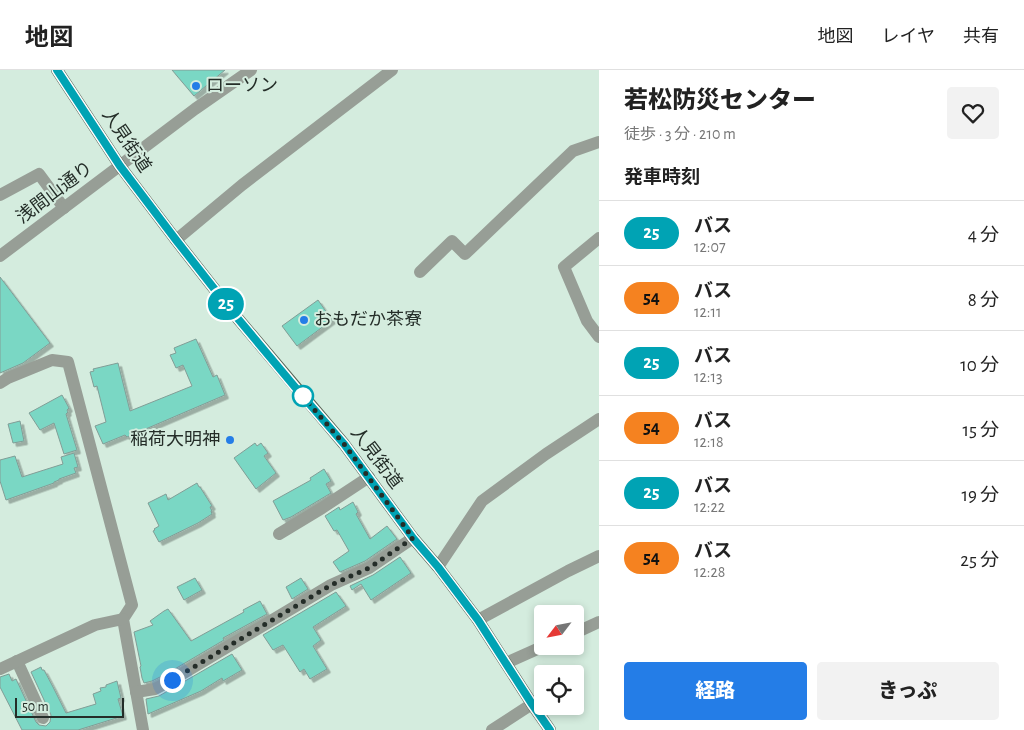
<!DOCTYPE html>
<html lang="ja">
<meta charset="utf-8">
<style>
:root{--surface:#fff;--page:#f2f2f2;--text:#222;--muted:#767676;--line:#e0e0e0;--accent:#247de7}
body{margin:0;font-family:"Alegreya Sans","Noto Sans JP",sans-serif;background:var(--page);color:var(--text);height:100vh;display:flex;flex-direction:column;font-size:19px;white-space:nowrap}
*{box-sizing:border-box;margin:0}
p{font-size:16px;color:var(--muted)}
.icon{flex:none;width:28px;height:28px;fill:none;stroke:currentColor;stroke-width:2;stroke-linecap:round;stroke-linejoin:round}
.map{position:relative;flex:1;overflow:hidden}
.sheet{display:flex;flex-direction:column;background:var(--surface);width:425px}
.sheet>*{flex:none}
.badge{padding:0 10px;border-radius:16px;font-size:18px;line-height:32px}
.needle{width:32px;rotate:238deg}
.tools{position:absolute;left:534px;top:535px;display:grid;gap:10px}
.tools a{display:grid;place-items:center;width:50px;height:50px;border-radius:5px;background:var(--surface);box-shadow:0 2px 8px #0003;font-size:25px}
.scale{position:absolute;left:15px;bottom:12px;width:109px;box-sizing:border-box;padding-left:5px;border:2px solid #242d28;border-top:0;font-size:14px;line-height:18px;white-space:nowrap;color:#242d28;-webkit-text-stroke:4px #d4ecde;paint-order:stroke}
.you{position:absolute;width:25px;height:25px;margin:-12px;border:4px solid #fff;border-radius:50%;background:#1a73e8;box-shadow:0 0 0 8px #1a73e833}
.map>.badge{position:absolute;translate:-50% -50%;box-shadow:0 0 0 2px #fff}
h2{padding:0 25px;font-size:19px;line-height:45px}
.round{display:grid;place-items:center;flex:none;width:52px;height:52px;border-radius:5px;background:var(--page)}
.overview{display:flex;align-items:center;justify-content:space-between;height:85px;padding:0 25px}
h1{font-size:24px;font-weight:800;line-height:38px}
.cta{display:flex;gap:10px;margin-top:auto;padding:10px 25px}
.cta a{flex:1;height:58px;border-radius:5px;background:var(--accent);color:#fff;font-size:20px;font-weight:800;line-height:58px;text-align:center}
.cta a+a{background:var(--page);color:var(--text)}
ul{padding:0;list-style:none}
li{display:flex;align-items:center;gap:15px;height:65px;padding:0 25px;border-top:1px solid var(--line)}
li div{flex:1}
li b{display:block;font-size:19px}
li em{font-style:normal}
li .badge{min-width:55px;font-weight:700;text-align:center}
header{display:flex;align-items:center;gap:30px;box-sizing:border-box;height:70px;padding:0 25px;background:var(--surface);border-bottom:1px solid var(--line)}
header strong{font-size:24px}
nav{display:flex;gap:28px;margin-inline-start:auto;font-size:18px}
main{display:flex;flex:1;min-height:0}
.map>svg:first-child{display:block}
.building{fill:#7ad7c4;stroke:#819d96;filter:url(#shadow)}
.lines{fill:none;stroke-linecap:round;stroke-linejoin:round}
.minor{stroke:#979e96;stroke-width:12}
.major{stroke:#576455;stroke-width:12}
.line-casing{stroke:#fff;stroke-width:11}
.line{stroke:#00a3b4;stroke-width:8}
.walk{stroke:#242d28;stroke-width:5;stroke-dasharray:0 9}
.poi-dot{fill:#247de7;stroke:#d4ecde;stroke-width:2}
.stop-dot{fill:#fff;stroke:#00a3b4;stroke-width:2.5}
.labels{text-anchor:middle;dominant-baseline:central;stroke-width:4;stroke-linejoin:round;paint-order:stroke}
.poi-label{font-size:18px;fill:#242d28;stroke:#d4ecde;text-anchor:start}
.street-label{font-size:18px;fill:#242d28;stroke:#d4ecde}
</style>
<header>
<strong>地図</strong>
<nav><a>地図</a><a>レイヤ</a><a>共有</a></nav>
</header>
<main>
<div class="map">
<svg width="599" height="660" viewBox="0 0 599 660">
<defs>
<filter id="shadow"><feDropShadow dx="3.5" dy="3.5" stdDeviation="0" flood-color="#0004"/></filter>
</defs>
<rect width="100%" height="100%" fill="#d4ecde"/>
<!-- building -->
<g class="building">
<path d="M172 0H225L194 26Z"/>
<path d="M0 207 50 273 23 293 0 303Z"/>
<path d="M318 230 332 250 297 276 282 256Z"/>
<path d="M196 269 213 307 217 305 225 325 127 367 125 365 103 374 95 356 106 352 97 316 94 317 90 302 94 301 93 299 118 293 130 341 192 316 183 295 176 298 170 285 176 283 174 278Z"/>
<path d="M62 325 69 338 67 340 68 342 66 344 77 380 64 384 54 353 40 360 29 343Z"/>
<path d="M20 351 24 371 13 373 8 354Z"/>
<path d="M255 373 257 376 261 373 268 383 264 386 276 403 256 419 234 388Z"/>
<path d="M74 383 78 397 74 398 76 403 59 409V410L54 412V413L6 430 0 411V390L15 386 22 407 63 394 61 387Z"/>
<path d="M324 399 331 411 326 414 331 423 291 447 283 450 273 431 311 410 310 408Z"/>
<path d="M197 413 199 417H200L212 436 210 437 212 441H211L212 444 198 453 159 472 153 461 155 460 154 459 159 456 148 433 166 424 168 430Z"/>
<path d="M353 432 358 442 356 444 370 469 387 456 397 469 365 491 340 502 333 492 349 481 337 460 334 461 325 446 339 437 340 440Z"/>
<path d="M400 487 411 503 371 530 361 514 352 520 350 516 373 505Z"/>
<path d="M195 508 202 520 184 530 177 517Z"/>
<path d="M301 508 308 519 292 529 286 517Z"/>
<path d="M336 522 346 536 313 557 321 570 313 576 327 599 310 609 304 599 300 602 283 575 273 580 263 565Z"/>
<path d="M260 531 267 544 223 568 224 570 168 603 152 611 144 613 142 608 140 597 141 596 134 562 153 555 150 551 164 541 168 539 191 571 244 542 243 540Z"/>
<path d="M232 584 242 600 223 611 222 608 201 621 148 644 146 629 159 626Z"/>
<path d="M41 597 42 600H44L53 617 66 643 96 634 93 624 101 621 100 618 106 617V615L117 611 121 628 118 629 123 646 78 660H22L0 617V607L9 604 12 611 16 609 36 652 39 655 46 656 50 652 51 645 31 602Z"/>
</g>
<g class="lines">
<!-- minor -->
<g class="minor">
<path d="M0 125 39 104 64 138"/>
<path d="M599 168 564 197 587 251 599 267"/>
<path d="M176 170 242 115 392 0"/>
<path d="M0 186 195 39 251 0"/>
<path d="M420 202 452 171 465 184 573 81 599 72"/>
<path d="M0 313 8 308 52 290 68 292 132 535 123 549 143 660"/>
<path d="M279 464 322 438 369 407"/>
<path d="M438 497 482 431 546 384 599 349"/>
<path d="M478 550 568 501 599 486"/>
<path d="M575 563 599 552"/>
<path d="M17 591 43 648"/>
<path d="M506 593 544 576"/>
<path d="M0 599 95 555 123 549"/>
<path d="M136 622 155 619 172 610 331 515 369 498 413 468"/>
<path d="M492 660 532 634"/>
</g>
<!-- major -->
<path class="major" d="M57 0 120 96 176 170 234 244 344 374 413 468 438 497 478 550 532 634 550 660"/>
</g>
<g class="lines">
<!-- line casing -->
<g class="line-casing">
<path id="line" d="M57 0 120 96 176 170 234 244 300 323 344 374 413 468 438 497 478 550 532 634 550 660"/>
</g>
<!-- line -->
<use href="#line" class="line"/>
<!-- walk -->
<path class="walk" d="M172 610 331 515 369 498 413 468 344 374 300 323 303 326"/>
</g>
<!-- markers -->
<g class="poi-dot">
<circle cx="196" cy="16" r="5"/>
<circle cx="304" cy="250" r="5"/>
<circle cx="230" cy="370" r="5"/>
</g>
<circle class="stop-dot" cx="303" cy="326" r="10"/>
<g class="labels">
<!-- poi labels -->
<g class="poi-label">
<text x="206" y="16">ローソン</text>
<text x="314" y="250">おもだか茶寮</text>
<text x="220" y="370" text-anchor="end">稲荷大明神</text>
</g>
<!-- street labels -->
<g class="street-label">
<text transform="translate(126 71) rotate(56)">人見街道</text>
<text transform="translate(55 123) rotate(-37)">浅間山通り</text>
<text transform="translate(376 388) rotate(53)">人見街道</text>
</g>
</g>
</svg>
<div class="tools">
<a><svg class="needle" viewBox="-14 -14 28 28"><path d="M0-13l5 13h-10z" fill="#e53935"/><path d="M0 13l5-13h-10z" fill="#767676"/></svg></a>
<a><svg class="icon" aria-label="locate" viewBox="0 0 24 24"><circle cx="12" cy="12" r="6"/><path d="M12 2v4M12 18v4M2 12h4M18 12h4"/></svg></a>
</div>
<div class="scale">50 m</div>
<div class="you" style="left:172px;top:610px"></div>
<b class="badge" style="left:226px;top:234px;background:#00a3b4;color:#fff">25</b>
</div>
<section class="sheet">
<div class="overview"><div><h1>若松防災センター</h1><p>徒歩 · 3 分 · 210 m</p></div><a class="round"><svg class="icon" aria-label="heart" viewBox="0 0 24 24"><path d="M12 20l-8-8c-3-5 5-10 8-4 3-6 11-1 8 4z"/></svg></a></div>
<h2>発車時刻</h2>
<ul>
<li><span class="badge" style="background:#00a3b4;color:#fff">25</span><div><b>バス</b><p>12:07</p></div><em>4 分</em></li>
<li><span class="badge" style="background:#f58220;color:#111">54</span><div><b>バス</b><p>12:11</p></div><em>8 分</em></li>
<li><span class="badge" style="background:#00a3b4;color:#fff">25</span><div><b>バス</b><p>12:13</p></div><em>10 分</em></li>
<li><span class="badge" style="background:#f58220;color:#111">54</span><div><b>バス</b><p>12:18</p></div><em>15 分</em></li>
<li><span class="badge" style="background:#00a3b4;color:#fff">25</span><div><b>バス</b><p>12:22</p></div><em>19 分</em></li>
<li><span class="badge" style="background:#f58220;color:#111">54</span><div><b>バス</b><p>12:28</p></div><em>25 分</em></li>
</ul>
<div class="cta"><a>経路</a><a>きっぷ</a></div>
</section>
</main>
